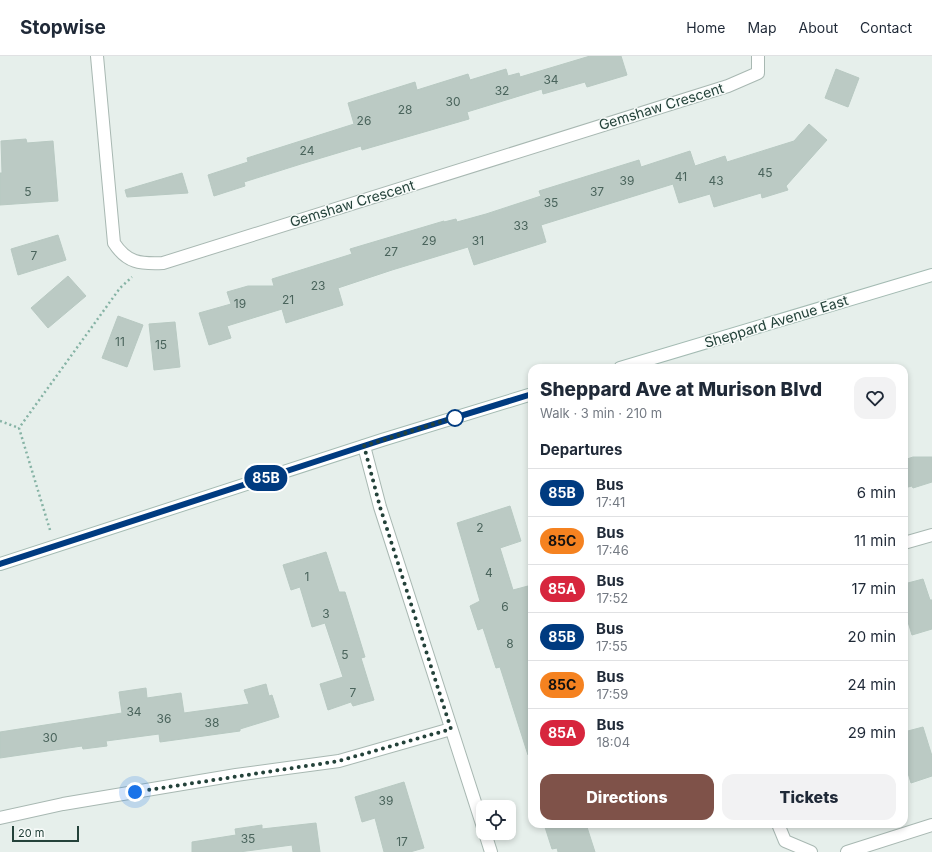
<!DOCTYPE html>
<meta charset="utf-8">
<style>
:root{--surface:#fff;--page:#f2f2f3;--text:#1f2937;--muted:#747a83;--line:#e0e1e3;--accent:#7f5249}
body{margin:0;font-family:Inter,sans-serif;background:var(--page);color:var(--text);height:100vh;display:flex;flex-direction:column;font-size:15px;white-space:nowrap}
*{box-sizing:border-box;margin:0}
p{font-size:13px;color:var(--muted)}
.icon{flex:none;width:22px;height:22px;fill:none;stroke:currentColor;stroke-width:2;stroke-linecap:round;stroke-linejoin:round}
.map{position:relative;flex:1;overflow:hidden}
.sheet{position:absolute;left:528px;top:308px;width:380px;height:464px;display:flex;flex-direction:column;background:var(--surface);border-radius:12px;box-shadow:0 2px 6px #0003}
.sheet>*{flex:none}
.badge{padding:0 8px;border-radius:13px;font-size:14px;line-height:26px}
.tools{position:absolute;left:476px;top:744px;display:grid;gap:8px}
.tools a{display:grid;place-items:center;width:40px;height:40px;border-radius:8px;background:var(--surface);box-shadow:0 2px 6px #0003;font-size:20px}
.scale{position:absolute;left:12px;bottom:10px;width:67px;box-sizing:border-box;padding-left:4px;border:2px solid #24423a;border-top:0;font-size:11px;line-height:14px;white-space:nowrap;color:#24423a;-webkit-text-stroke:3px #f7fbf9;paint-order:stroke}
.you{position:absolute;width:20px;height:20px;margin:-10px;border:3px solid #fff;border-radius:50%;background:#1a73e8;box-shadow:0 0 0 6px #1a73e833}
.map>.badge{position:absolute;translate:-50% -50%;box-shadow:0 0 0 2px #fff}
h2{padding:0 12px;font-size:15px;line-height:36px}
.round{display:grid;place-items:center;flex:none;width:42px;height:42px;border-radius:12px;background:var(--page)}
.head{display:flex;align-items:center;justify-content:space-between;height:68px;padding:0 12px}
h1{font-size:19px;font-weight:800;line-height:30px}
.action{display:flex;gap:8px;margin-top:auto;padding:8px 12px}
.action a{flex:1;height:46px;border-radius:12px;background:var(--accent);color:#fff;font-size:16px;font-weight:800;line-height:46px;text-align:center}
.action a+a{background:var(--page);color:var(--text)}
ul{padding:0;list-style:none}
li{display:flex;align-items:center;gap:12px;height:48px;padding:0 12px;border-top:1px solid var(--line)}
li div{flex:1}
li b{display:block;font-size:15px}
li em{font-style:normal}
li .badge{min-width:44px;font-weight:700;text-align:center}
header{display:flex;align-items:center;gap:24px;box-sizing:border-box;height:56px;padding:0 20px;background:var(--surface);border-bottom:1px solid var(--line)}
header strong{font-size:19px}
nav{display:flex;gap:22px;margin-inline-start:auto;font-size:14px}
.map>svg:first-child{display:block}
.building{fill:#bbcac4;stroke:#b8c9c2}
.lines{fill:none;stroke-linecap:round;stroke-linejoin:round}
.minor-casing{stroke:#a8b8b2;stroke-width:14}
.tertiary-casing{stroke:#a8b8b2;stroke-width:14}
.secondary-casing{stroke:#a4bbb3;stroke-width:14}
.path{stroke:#86b3a5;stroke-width:2.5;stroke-dasharray:2 3;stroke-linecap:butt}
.minor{stroke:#fff;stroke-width:12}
.tertiary{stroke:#fff;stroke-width:12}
.secondary{stroke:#fff;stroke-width:12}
.line-casing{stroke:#fff;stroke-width:9}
.line{stroke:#003b80;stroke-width:6}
.walk{stroke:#24423a;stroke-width:4;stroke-dasharray:0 7.2}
.stop-dot{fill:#fff;stroke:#003b80;stroke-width:2}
.labels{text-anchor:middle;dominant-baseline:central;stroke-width:3;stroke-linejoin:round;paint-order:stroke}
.number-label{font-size:12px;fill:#4a645c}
.street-label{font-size:14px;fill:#24423a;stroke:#f7fbf9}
</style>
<header>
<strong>Stopwise</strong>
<nav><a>Home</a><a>Map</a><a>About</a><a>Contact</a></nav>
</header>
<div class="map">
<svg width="932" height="796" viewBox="0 0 932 796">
<rect width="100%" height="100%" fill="#e6efeb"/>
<!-- building -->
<g class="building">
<path d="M590 0H621L627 19 587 31 585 26 543 38 542 33 467 56 469 63 362 94 361 90 301 108 244 126 245 130 214 140 208 119 248 106 247 102 354 68 348 47 415 26 417 34 468 18 470 24 506 13 508 20 519 17 520 21Z"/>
<path d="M836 13 859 22 848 51 825 42Z"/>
<path d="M809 68 827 84 786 130 788 134 762 142 761 137 714 151 710 138 679 147 673 128 541 169 546 186 474 209 468 191 392 214 338 232 343 249 286 267 282 253 227 270 231 282 209 289 199 257 231 248 227 236 248 230H274L272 223 352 198 350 193 444 165V166L456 163 457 166 486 158 541 140 539 135 639 104 641 111 690 95 695 110 725 100 727 106 794 85Z"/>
<path d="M26 83 27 87 53 85 58 145 0 149V117H2L1 85Z"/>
<path d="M182 117 188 137 127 141 125 134Z"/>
<path d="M58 179 66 204 18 219 11 193Z"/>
<path d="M68 220 86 240 48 272 31 252Z"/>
<path d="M118 260 143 269 127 311 102 302Z"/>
<path d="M175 266 180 311 154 314 149 268Z"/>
<path d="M913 401H932V426L913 432 912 430 904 432V404Z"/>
<path d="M510 450 521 485 500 492 513 534 528 530 532 542V698L528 699 500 611 496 612 483 572 478 574 470 550 480 545 457 467Z"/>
<path d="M326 496 339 536H345L365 601 361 602 374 644 353 650 351 646 328 654 320 628 343 621 325 567 312 571 300 531 291 534 283 509Z"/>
<path d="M923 523 930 544H932V573L912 579 904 553V528Z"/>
<path d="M266 628 269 640 272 639 279 661 240 673V675L160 686 159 678 106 685 107 690 83 693 82 690 0 702V676L122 657 119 636 146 632 147 642 181 637 184 657 249 648 244 634Z"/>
<path d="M923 671 932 700V720L911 727 904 704V676Z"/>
<path d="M404 726 424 792 410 796H384L375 762 362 766 355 741Z"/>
<path d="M316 767 320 796H293L292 789 239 796H192V786L236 779 235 773 262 769V773Z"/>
<path d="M544 768H586L595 796H558L557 792 552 793Z"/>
</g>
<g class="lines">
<!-- minor casing -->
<g class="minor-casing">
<g id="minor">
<path d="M97 0 114 187C127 207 140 208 163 207L728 30 758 17V0"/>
<path d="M904 487 932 479"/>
<path d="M0 762 63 748 236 719 339 705 451 673"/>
<path d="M778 768 785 785 811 796"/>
<path d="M847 796 932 769"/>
</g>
</g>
<!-- tertiary casing -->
<g class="tertiary-casing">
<g id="tertiary">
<path d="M364 390 380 451 483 771"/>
<path d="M485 777 491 796"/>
</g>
</g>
<!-- secondary casing -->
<g class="secondary-casing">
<g id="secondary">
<path d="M620 312 932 219"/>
<path d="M0 508 382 384 532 338"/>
</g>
</g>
<!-- path -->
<g class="path">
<path d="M0 365 19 372"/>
<path d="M50 474 19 372 120 232 132 221"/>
</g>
<!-- minor -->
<use href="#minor" class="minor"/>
<!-- tertiary -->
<use href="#tertiary" class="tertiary"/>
<!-- secondary -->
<use href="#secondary" class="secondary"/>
</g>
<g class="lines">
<!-- line casing -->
<g class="line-casing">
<path id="line" d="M0 508 382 384 532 338"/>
</g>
<!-- line -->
<use href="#line" class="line"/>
<!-- walk -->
<path class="walk" d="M135 736 339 705 451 673 380 451 364 390 456 361 455 362"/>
</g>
<!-- markers -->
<circle class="stop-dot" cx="455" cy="362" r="8"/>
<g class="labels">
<!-- number labels -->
<g class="number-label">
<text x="551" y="23">34</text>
<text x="502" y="34">32</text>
<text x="453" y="45">30</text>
<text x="405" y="53">28</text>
<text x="364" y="64">26</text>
<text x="307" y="94">24</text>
<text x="765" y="116">45</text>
<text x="681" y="120">41</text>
<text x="627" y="124">39</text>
<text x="716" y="124">43</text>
<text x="28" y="135">5</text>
<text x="597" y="135">37</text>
<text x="551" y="146">35</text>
<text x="521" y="169">33</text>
<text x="429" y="184">29</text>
<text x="478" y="184">31</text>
<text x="391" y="195">27</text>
<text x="34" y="199">7</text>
<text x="318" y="229">23</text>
<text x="288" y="243">21</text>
<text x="240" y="247">19</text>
<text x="120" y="285">11</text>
<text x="161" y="288">15</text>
<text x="480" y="471">2</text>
<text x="489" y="516">4</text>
<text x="307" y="520">1</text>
<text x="505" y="550">6</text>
<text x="326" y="557">3</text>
<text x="510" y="587">8</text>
<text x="345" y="598">5</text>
<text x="353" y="636">7</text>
<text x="134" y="655">34</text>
<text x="164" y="662">36</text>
<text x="212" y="666">38</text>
<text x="50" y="681">30</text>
<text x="386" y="744">39</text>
<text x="248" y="782">35</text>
<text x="402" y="785">17</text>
</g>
<!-- street labels -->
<g class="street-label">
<text transform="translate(661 50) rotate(-17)">Gemshaw Crescent</text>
<text transform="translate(352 147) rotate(-17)">Gemshaw Crescent</text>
<text transform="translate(776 265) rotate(-17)">Sheppard Avenue East</text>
</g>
</g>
</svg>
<div class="tools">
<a><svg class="icon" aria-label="locate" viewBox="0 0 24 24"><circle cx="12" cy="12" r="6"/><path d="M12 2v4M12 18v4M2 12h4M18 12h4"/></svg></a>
</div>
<div class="scale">20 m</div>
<div class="you" style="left:135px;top:736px"></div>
<b class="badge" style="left:266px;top:422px;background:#003b80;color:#fff">85B</b>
<section class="sheet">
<div class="head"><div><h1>Sheppard Ave at Murison Blvd</h1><p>Walk · 3 min · 210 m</p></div><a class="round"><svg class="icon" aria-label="heart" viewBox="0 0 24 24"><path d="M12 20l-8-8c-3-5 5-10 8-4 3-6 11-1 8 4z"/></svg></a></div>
<h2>Departures</h2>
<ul>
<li><span class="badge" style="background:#003b80;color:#fff">85B</span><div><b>Bus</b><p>17:41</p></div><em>6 min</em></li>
<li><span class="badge" style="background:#f58220;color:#111">85C</span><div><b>Bus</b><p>17:46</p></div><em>11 min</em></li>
<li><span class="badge" style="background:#d7263d;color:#fff">85A</span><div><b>Bus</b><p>17:52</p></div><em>17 min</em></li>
<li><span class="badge" style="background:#003b80;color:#fff">85B</span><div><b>Bus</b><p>17:55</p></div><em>20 min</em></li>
<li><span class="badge" style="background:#f58220;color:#111">85C</span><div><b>Bus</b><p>17:59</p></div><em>24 min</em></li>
<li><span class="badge" style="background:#d7263d;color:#fff">85A</span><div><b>Bus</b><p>18:04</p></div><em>29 min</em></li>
</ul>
<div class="action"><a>Directions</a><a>Tickets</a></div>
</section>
</div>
